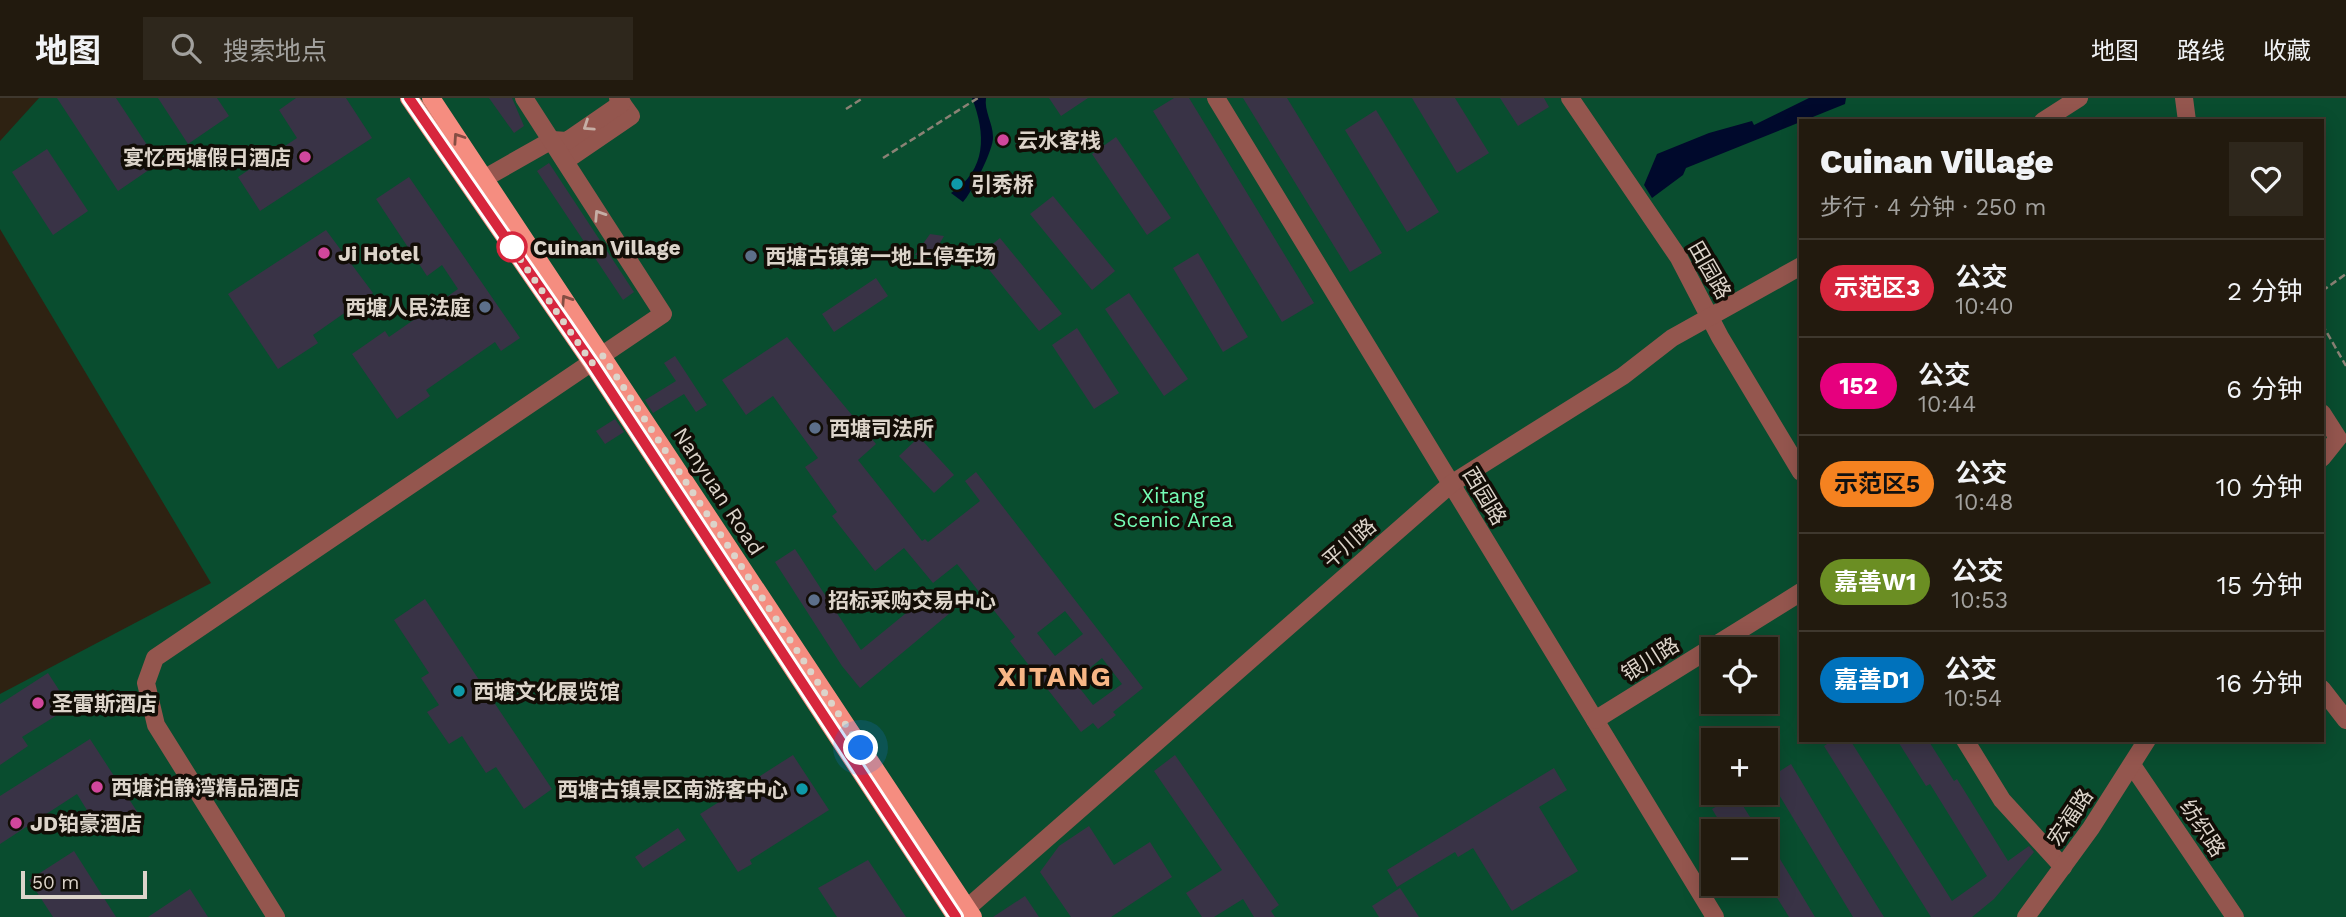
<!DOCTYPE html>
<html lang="zh">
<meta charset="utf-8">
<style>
:root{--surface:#221a0e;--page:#2e271c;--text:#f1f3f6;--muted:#a2a19e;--line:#3f382e}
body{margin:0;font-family:"Work Sans","Noto Sans SC",sans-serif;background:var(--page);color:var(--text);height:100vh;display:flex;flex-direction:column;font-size:26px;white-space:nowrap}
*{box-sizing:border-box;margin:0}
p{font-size:23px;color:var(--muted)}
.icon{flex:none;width:38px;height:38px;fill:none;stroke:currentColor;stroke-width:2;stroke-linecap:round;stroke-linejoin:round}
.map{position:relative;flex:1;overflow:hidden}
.details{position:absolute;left:1799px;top:21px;width:525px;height:623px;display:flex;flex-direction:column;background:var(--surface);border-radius:0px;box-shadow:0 4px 18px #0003,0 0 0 2px var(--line)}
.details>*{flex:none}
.badge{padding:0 14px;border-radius:23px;font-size:24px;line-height:46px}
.controls{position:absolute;left:1701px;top:539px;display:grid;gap:14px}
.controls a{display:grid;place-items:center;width:77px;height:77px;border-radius:0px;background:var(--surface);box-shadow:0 4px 18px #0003,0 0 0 2px var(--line);font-size:35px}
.scale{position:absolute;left:21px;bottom:18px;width:126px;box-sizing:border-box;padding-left:7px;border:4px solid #dcd4ca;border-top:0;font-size:19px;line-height:24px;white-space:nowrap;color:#dcd4ca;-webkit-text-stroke:5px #120d06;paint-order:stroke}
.you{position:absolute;width:35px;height:35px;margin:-18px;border:5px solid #fff;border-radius:50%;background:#1a73e8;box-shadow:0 0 0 10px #1a73e833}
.map>.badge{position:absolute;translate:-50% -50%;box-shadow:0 0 0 4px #fff}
.round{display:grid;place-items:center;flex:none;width:74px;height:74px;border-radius:0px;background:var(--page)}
.head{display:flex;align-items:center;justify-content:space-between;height:119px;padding:0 21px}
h1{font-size:33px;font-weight:800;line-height:52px}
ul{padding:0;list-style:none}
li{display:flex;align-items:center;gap:21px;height:98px;padding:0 21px;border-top:2px solid var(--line)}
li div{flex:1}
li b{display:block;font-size:26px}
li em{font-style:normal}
li .badge{min-width:77px;font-weight:700;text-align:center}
header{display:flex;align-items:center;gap:42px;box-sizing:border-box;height:98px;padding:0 35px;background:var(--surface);border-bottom:2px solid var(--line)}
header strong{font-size:33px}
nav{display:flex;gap:38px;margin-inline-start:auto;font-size:24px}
.search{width:490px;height:63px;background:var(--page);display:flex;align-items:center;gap:18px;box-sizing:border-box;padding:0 24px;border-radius:0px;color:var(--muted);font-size:26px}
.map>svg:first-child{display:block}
.green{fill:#094d2f;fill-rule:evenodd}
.water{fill:#00092c}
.building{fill:#393346;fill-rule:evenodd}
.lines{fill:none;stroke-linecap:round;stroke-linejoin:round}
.path{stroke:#8b8275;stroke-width:2.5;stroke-dasharray:7 3.5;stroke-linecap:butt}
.minor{stroke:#94564e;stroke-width:18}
.major{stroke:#f58d80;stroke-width:18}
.oneway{stroke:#c6aea5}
.oneway2{stroke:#844d43}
.line-casing{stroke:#fff;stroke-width:16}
.line{stroke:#d7263d;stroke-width:10}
.walk{stroke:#dcd4ca;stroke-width:7;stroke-dasharray:0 12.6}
.hotel-dot{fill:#d1479c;stroke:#120d06;stroke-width:2.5}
.culture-dot{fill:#0f9aa8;stroke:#120d06;stroke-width:2.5}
.stop-dot{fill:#fff;stroke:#d7263d;stroke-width:3.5}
.service-dot{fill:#5c6f8a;stroke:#120d06;stroke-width:2.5}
.labels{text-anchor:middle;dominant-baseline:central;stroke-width:7;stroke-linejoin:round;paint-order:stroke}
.poi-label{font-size:21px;font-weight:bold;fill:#dcd4ca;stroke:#120d06;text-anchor:start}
.stop-label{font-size:21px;font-weight:bold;fill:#dcd4ca;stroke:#120d06;text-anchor:start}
.street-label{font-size:21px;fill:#dcd4ca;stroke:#120d06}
.park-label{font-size:21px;fill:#75fdb5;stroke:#120d06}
.district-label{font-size:28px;font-weight:bold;letter-spacing:2px;fill:#f8b685;stroke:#120d06}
</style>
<header>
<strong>地图</strong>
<div class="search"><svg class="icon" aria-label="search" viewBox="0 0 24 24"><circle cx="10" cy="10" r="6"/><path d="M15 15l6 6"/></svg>搜索地点</div>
<nav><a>地图</a><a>路线</a><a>收藏</a></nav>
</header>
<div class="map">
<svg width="2346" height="819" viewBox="0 0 2346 819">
<rect width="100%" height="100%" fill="#2e2212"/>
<!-- green -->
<path class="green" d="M39 0H2346V819H0V596L211 485 0 131V43ZM1801 23H2322V642H1801ZM1713 551H1766V604H1713ZM1713 642H1766V695H1713ZM1713 733H1766V786H1713Z"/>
<!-- water -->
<g class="water">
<path d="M972 0H986C984 13 993 25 993 39 994 51 971 96 963 104L951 95C987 72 986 36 972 0Z"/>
<path d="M1809 0H1846L1845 6 1686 70 1683 77 1652 100 1644 87 1657 56 1709 35 1752 23 1754 27Z"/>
</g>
<!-- building -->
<g class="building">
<path d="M57 0H116L159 65 118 93Z"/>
<path d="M158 0H217L229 18 188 46Z"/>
<path d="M296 0H346L372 40 260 113 238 79 297 40 279 12Z"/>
<path d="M489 0H512L524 28 514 35Z"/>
<path d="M1049 0H1088L1061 18Z"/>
<path d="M1174 0H1189L1314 205 1282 224 1153 13Z"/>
<path d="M1243 0H1287L1382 155 1350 174Z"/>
<path d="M1412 0H1455L1489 55 1457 75Z"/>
<path d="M1500 0H1544L1549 9 1518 28Z"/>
<path d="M1376 12 1439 114 1407 134 1345 32Z"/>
<path d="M1116 39 1171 120 1147 137 1092 56Z"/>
<path d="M47 51 88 113 53 137 12 74Z"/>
<path d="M549 65 634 194 623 202 537 73Z"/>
<path d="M409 79 520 240 501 253 495 244 426 292 430 298 397 321 352 256 385 233 389 239 458 191 442 167 427 178 376 101Z"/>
<path d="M1053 98 1115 173 1092 192 1030 116Z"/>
<path d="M326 132 373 195 313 237 318 245 278 271 228 196Z"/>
<path d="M930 136 944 138 933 157H915Z"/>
<path d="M1000 140 1062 216 1039 233 978 158Z"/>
<path d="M1198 155 1248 239 1223 254 1173 170Z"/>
<path d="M876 180 888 198 834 234 822 216Z"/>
<path d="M1129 195 1188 281 1164 298 1105 211Z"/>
<path d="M1077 230 1119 295 1094 311 1052 247Z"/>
<path d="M787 239 876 346 858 362 922 443 925 441 928 444 980 403 965 383 976 374 1143 590 1113 614 1116 617 1098 631 1093 625 1081 634 1010 543 1015 539 957 466 933 485 904 450 875 473 832 418 837 414 805 369 818 360 773 298 746 317 722 282ZM1065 513 1083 536 1055 558 1037 535ZM1102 560 1122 586 1093 607 1074 583Z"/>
<path d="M675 258 707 307 696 314 684 296 653 315 645 302 676 283 664 265Z"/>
<path d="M615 321 624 334 605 346 596 333Z"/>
<path d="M919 339 954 377 934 395 899 358Z"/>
<path d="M795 451 861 552 933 493 950 515 860 590 842 568 775 464Z"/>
<path d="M425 501 552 691 524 711 496 669 486 675 462 638 449 646 427 614 439 607 421 580 429 575 394 522Z"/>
<path d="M48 575 70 609 22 639 28 648 0 667V606Z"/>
<path d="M90 641 138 715 103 738 77 696 0 746V698Z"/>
<path d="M1833 642H1850L1952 803 1987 778 1930 686 1926 688 1897 642H1928L1954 683 1957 681 2008 763 2029 748 2034 754 1994 801 1972 819H1931L1824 648Z"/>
<path d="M793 657 829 712 750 762 752 766 738 774 700 716Z"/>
<path d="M1175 657 1279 807 1271 813 1275 819H1254L1243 801 1214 819H1202L1186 795 1222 772 1154 673Z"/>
<path d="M1791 666 1841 750 1884 819H1853L1769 680Z"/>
<path d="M1554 670 1567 692 1539 709 1578 773 1512 813 1473 750 1458 759 1455 754 1397 789 1387 772Z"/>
<path d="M1736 697 1759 733H1731L1724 720 1718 721 1712 711Z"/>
<path d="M1089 728 1114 767 1150 744 1172 779 1111 819H1071L1040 774 1059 748Z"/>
<path d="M678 730 686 742 643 770 635 759Z"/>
<path d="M1766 738 1815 819H1789L1766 782Z"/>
<path d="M74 753 116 819H53L29 782Z"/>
<path d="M868 762 906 819H837L818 790Z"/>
<path d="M1400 790 1419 819H1379L1372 808Z"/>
<path d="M190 791 208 819H148Z"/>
<path d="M1025 798 1039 819H993Z"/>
</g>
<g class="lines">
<!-- path -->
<g class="path">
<path d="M846 11 863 0"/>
<path d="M883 60 978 0"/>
<path d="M2322 193 2346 176"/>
<path d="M2322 226 2346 268"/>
</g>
<!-- minor -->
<g class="minor">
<path d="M1216 0 1715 819"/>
<path d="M1570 0 1679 160 1720 239 1801 374"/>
<path d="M2184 0 2187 23"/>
<path d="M2043 23 2079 0"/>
<path d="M565 63 631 18 618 0"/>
<path d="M485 80 552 42 567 43 622 5"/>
<path d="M2322 315 2338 340 2322 360"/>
<path d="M2322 591 2346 622"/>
<path d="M1595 622 1801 494"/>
<path d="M1965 642 2002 702 2063 769"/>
<path d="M2132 667 2235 819"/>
<path d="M276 819 156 627 146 585 155 560 663 216 524 0"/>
<path d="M957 819 1451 386 1623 278 1672 240 1801 168"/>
<path d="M2026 819 2091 730 2147 642"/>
</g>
<!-- major -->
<g class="major">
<path d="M409 0 592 265 956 819"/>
<path d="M431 0 973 819"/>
</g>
</g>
<!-- one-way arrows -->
<defs><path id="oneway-chevron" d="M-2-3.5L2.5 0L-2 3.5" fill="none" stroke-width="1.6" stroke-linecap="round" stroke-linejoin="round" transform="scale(1.75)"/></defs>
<g class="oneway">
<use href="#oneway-chevron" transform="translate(588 28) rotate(146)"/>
<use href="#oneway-chevron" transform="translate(599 117) rotate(-123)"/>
</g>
<g class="oneway2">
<use href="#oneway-chevron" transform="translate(458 40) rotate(-124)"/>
<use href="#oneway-chevron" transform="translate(566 202) rotate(-123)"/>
</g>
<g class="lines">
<!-- line casing -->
<g class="line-casing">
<path id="line" d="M409 0 592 265 956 819"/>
</g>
<!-- line -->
<use href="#line" class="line"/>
<!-- walk -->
<path class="walk" d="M512 149 509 145 592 265 603 258 861 650"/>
</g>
<!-- markers -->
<g class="hotel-dot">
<circle cx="1003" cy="42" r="7"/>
<circle cx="305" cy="59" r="7"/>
<circle cx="324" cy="155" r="7"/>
<circle cx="38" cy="605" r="7"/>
<circle cx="97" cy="689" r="7"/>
<circle cx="16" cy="725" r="7"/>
</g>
<g class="culture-dot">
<circle cx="957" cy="86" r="7"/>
<circle cx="459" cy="593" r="7"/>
<circle cx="802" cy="691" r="7"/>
</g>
<circle class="stop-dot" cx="512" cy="149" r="14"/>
<g class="service-dot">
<circle cx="751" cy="158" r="7"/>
<circle cx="485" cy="209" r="7"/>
<circle cx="815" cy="330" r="7"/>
<circle cx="814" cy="502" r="7"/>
</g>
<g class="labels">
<!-- poi labels -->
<g class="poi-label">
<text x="1017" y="42">云水客栈</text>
<text x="291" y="59" text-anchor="end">宴忆西塘假日酒店</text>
<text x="971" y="86">引秀桥</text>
<text x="338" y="155">Ji Hotel</text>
<text x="765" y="158">西塘古镇第一地上停车场</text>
<text x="471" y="209" text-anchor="end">西塘人民法庭</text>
<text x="829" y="330">西塘司法所</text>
<text x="828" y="502">招标采购交易中心</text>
<text x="473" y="593">西塘文化展览馆</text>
<text x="52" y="605">圣雷斯酒店</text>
<text x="111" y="689">西塘泊静湾精品酒店</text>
<text x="788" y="691" text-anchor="end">西塘古镇景区南游客中心</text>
<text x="30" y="725">JD铂豪酒店</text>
</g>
<!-- stop labels -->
<g class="stop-label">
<text x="533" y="149">Cuinan Village</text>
</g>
<!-- street labels -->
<g class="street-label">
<text transform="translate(1710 172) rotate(60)">田园路</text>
<text transform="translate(719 393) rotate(57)">Nanyuan Road</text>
<text transform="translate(1485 398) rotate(59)">西园路</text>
<text transform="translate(1349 445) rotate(-41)">平川路</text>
<text transform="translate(1650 561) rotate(-32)">银川路</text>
<text transform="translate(2070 719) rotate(-56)">宏福路</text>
<text transform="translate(2203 730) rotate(57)">纺织路</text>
</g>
<!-- park labels -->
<g class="park-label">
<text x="1173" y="397">Xitang<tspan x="1173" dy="24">Scenic Area</tspan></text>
</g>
<!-- district labels -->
<g class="district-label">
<text x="1055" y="578">XITANG</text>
</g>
</g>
</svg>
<div class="controls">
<a><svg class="icon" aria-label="locate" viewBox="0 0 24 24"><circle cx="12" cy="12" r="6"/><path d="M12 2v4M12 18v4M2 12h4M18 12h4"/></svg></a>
<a>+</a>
<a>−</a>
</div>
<div class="scale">50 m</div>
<div class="you" style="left:861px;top:650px"></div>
<section class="details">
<div class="head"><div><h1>Cuinan Village</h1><p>步行 · 4 分钟 · 250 m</p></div><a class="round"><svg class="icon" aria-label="heart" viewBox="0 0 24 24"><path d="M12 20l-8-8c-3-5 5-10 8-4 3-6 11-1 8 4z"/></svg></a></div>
<ul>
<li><span class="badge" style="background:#d7263d;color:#fff">示范区3</span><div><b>公交</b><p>10:40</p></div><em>2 分钟</em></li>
<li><span class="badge" style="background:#e6007e;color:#fff">152</span><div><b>公交</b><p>10:44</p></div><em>6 分钟</em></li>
<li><span class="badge" style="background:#f58220;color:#111">示范区5</span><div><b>公交</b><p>10:48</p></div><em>10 分钟</em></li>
<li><span class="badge" style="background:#6b8e23;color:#fff">嘉善W1</span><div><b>公交</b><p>10:53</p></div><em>15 分钟</em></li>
<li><span class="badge" style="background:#0072bc;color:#fff">嘉善D1</span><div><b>公交</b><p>10:54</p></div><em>16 分钟</em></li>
</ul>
</section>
</div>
